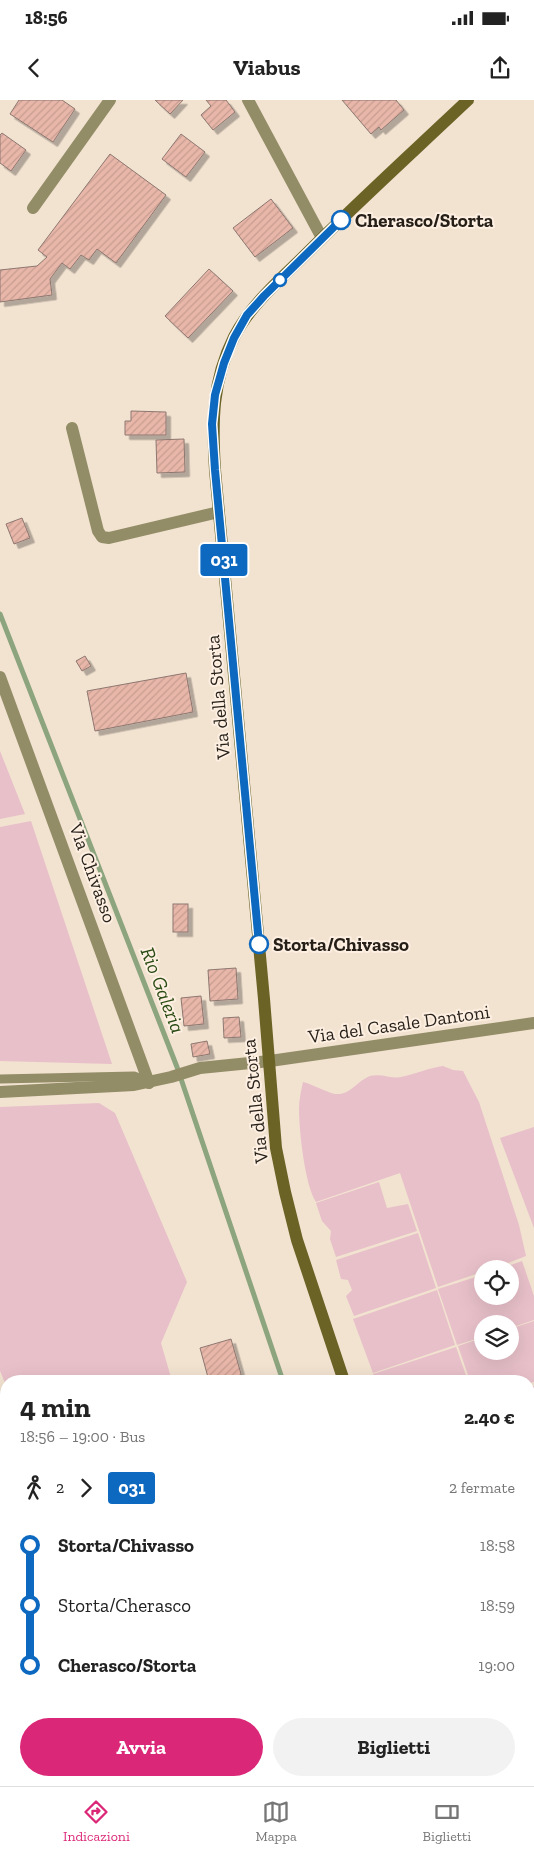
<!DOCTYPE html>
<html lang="it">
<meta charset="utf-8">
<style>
:root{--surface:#fff;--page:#f2f2f2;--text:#222;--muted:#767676;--line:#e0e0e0;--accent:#db2777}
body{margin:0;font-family:"Zilla Slab",serif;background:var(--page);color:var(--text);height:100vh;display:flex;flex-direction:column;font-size:19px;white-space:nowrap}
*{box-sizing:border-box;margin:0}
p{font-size:16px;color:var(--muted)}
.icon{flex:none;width:28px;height:28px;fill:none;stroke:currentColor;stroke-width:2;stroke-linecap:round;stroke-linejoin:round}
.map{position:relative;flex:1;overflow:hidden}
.side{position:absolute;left:0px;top:1275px;width:535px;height:411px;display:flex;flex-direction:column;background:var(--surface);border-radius:20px 20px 0 0;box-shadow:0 5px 20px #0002}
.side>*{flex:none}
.badge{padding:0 10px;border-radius:4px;font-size:18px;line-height:32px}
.tools{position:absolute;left:474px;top:1160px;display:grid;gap:10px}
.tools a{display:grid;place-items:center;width:45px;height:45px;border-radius:50%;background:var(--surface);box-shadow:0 5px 20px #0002;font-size:25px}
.map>.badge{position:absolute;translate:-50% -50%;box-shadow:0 0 0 2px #fff}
.legs{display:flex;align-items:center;gap:8px;height:55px;padding:0 20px;font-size:16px}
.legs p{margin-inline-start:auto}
.headline{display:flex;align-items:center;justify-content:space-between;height:85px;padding:0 20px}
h1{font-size:28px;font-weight:700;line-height:38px}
.cta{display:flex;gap:10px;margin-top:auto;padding:10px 20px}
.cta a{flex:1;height:58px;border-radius:30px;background:var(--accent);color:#fff;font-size:20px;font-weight:700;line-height:58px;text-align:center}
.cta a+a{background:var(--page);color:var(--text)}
ul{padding:0 20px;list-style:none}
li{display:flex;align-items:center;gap:18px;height:60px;font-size:19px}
li i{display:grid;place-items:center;width:8px;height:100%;margin:0 6px;background:currentColor}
li i::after{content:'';width:12px;height:12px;margin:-6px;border:4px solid;border-radius:50%;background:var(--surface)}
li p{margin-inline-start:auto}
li:first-child i{background:linear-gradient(#0000 50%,currentColor 0)}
li:last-child i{background:linear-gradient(currentColor 50%,#0000 0)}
.status{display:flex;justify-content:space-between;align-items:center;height:35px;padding:0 25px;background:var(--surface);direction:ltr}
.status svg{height:14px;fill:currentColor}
header{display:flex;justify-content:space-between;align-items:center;height:65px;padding:0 20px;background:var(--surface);font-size:22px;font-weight:700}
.menu{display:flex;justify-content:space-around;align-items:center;height:70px;border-top:1px solid var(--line);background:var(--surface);font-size:14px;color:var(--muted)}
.menu a{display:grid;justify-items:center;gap:2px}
.menu .active{color:var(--accent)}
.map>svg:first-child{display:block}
.grass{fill:#e8c0ca}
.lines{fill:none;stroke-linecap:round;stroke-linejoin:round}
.stream{stroke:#8ca57f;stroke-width:5}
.building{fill:url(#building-hatch);stroke:#8d7770;filter:url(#shadow)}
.lane{stroke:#928d67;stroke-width:9}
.street{stroke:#928d67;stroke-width:12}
.secondary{stroke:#6b6325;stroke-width:12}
.line-1-casing{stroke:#fff;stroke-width:11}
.line-1{stroke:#0c69bf;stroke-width:8}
.stop-1-dot{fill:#fff;stroke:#0c69bf;stroke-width:2.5}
.labels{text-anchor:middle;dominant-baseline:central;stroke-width:4;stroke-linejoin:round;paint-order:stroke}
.stop-label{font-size:19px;font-weight:bold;fill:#251f18;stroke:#fdefe1;text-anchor:start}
.street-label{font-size:19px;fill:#251f18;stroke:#fdefe1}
.water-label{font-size:20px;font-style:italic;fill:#294a12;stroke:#fdefe1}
</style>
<div class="status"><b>18:56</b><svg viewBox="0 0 49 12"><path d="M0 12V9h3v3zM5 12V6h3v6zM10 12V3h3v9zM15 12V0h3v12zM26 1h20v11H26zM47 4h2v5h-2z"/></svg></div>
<header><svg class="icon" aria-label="back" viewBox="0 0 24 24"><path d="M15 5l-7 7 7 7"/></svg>Viabus<svg class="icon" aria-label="share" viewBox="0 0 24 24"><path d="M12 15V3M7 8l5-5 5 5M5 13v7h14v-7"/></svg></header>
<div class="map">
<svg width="534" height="1686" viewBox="0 0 534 1686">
<defs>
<pattern id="building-hatch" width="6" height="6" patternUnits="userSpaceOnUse" patternTransform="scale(1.25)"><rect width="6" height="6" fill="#e8b7a9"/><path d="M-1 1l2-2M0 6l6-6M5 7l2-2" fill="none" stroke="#c79d91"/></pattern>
<filter id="shadow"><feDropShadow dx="4.5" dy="4.5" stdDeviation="0" flood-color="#0004"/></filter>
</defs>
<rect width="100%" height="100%" fill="#f2e2d0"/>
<!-- grass -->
<g class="grass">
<path d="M0 651 25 714 0 719Z"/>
<path d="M31 721 112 964 0 961V727Z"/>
<path d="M443 966 453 970 463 971 479 1002 519 1125 526 1156 492 1169H482V1172L438 1187 400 1073 316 1102C305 1086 299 1030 299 1009 299 1000 301 991 303 982 312 984 330 994 336 994 351 995 357 981 370 976 381 973 392 979 401 977 416 974 428 968 443 966Z"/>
<path d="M99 1003 115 1013 187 1182 161 1243 172 1281H6V1285L0 1271V1007Z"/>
<path d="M534 1027V1128L500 1038Z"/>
<path d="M379 1082 387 1108 408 1104 417 1131 336 1157 330 1139 331 1131 322 1121 316 1103Z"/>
<path d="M418 1133 436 1188 354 1216 346 1196 352 1190 348 1180 341 1179 336 1160Z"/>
<path d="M522 1161 534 1196V1220L510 1228V1224H482V1237L457 1245 438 1189 482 1175V1196H510V1169H500Z"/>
<path d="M437 1190 455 1245 373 1273 353 1219Z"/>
<path d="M534 1221V1282L529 1283V1281H470L458 1246 482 1238V1251H510V1229Z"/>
<path d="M456 1247 468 1281H376L373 1274Z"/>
<path d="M534 1286V1337L529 1339V1288Z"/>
<path d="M534 1349V1410L529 1411V1350Z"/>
<path d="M534 1411V1472L529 1458V1413Z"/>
<path d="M0 1425 6 1441V1680H97L99 1686H0Z"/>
<path d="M534 1578V1642H529V1580Z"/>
<path d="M534 1663V1686H493L491 1680H529V1665Z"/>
<path d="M99 1680H342L344 1686H101Z"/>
<path d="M349 1680H398L400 1686H350Z"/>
</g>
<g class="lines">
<!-- stream -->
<g class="stream">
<path d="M0 514 177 967 283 1281"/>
<path d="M427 1680 429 1686"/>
</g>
</g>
<!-- building -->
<g class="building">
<path d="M19 0H62L75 9 53 42 10 14Z"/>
<path d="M155 0H183L170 14Z"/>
<path d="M206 0H226L235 12 213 30 201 15 211 6Z"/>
<path d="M342 0H396L404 10 381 30 379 27 371 34Z"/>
<path d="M2 33 26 50 11 71 0 63V35Z"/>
<path d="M181 34 205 52 186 77 162 59Z"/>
<path d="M110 54 166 95 116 163 97 149 89 160 81 155 70 169 62 163 50 179 52 195 0 202V170L37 166 47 157 38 150Z"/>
<path d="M271 99 293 128 255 157 233 128Z"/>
<path d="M209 169 233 191 188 238 165 216Z"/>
<path d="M131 311 166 312V335H125V321H131Z"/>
<path d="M184 339 185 372 157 373 156 340Z"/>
<path d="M22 418 30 438 14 444 6 424Z"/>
<path d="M85 556 91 566 82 571 76 561Z"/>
<path d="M186 573 193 612 95 631 87 591Z"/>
<rect x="173" y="804" width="15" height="28"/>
<path d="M236 868 238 899 210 901 208 870Z"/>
<path d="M201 896 204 924 184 926 181 898Z"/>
<path d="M239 917 241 937 224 938 223 918Z"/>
<path d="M207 941 210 954 193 957 191 944Z"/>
<path d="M231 1239 243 1281H209L200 1248Z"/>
<path d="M534 1488V1515L529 1517V1489Z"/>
</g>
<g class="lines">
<!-- lane -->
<path class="lane" d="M0 979 134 976 148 982"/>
<!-- street -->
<g class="street">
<path d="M248 0 322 138"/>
<path d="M33 108 110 0"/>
<path d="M72 328 98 431 102 437 109 438 219 412"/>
<path d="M0 577 149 983"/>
<path d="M0 992 134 985 171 977 200 968 270 961 534 923"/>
<path d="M529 1569 534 1568"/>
</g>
<!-- secondary -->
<g class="secondary">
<path d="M344 1281 297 1140 285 1092 276 1048 264 899 215 370C212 322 212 281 234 237 251 204 280 180 306 154 359 101 414 51 468 0"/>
<path d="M482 1680 484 1686"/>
</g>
</g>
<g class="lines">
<!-- line-1 casing -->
<g class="line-1-casing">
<path id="line-1" d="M259 844 215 370 212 324 215 295 224 263 234 238 247 215 264 196 341 120"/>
</g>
<!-- line-1 -->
<use href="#line-1" class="line-1"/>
</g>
<!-- markers -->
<g class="stop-1-dot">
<circle cx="341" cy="120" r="9"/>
<circle cx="280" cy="180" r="6"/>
<circle cx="259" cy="844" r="9"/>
</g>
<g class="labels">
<!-- stop labels -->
<g class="stop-label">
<text x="355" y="120">Cherasco/Storta</text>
<text x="273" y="844">Storta/Chivasso</text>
</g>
<!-- street labels -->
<g class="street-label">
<text transform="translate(218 597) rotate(-95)">Via della Storta</text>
<text transform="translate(93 773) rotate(70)">Via Chivasso</text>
<text transform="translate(399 924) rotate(-8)">Via del Casale Dantoni</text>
<text transform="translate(255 1001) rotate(-96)">Via della Storta</text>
</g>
<!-- water labels -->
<g class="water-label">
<text transform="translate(163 890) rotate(69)">Rio Galeria</text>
</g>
</g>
</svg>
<div class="tools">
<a><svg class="icon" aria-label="locate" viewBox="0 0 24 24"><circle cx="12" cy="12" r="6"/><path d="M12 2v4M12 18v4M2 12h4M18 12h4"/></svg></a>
<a><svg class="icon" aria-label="layers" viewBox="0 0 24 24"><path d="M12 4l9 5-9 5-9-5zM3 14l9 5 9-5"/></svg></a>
</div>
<b class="badge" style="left:224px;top:460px;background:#0c69bf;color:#fff">031</b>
<section class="side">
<div class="headline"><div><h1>4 min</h1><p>18:56 – 19:00 · Bus</p></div><b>2.40 €</b></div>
<div class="legs"><svg class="icon" aria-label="walk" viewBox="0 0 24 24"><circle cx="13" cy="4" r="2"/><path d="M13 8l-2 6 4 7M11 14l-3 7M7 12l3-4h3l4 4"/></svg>2<svg class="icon" aria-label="forward" viewBox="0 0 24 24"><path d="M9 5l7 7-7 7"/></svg><b class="badge" style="background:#0c69bf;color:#fff">031</b><p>2 fermate</p></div>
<ul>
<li><i style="color:#0c69bf"></i><b>Storta/Chivasso</b><p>18:58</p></li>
<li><i style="color:#0c69bf"></i><span>Storta/Cherasco</span><p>18:59</p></li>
<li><i style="color:#0c69bf"></i><b>Cherasco/Storta</b><p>19:00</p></li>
</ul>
<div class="cta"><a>Avvia</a><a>Biglietti</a></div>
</section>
</div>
<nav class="menu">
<a class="active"><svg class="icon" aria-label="directions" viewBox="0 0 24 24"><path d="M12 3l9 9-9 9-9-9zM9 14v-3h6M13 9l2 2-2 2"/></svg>Indicazioni</a>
<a><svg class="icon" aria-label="map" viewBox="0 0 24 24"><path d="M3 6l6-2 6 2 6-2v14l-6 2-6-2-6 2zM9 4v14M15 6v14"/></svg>Mappa</a>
<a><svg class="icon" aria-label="tickets" viewBox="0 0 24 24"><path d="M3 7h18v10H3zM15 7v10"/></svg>Biglietti</a>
</nav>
